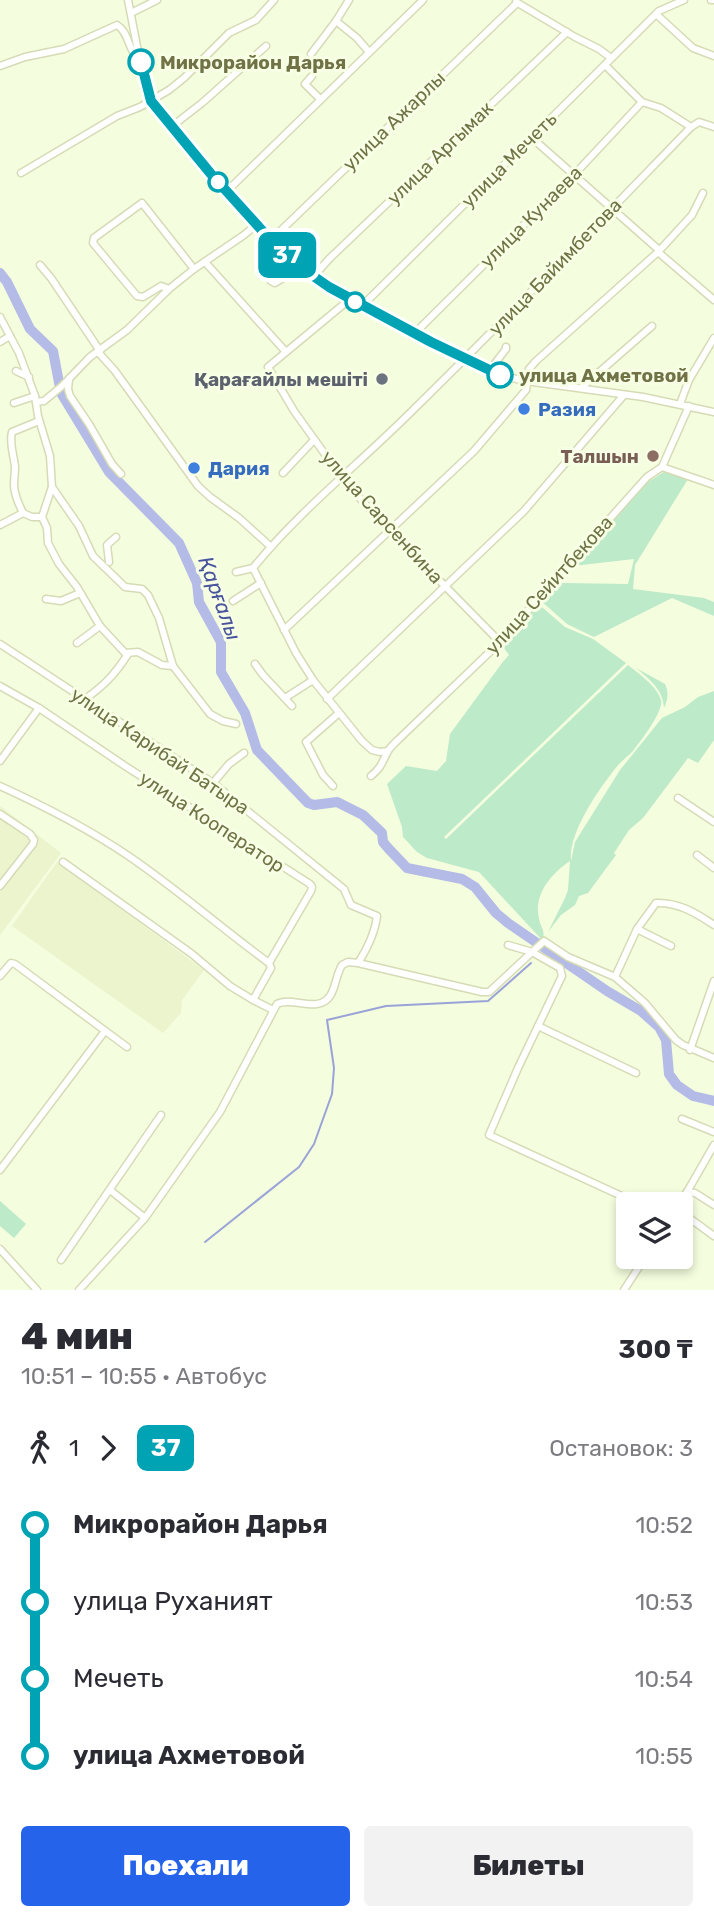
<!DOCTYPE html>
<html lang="ru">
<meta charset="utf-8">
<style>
:root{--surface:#fff;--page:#f2f2f3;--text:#2b2b33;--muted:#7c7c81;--accent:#2563eb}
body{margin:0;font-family:Rubik,sans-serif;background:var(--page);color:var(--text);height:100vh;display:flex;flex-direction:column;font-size:26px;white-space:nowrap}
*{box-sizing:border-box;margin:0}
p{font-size:23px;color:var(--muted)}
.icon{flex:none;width:38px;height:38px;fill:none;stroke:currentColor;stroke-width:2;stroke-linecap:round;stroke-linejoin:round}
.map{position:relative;height:1290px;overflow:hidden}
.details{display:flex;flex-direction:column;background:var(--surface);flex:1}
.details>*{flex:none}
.badge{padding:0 14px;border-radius:10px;font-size:24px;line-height:46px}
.controls{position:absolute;left:616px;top:1192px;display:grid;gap:14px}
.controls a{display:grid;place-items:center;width:77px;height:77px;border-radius:7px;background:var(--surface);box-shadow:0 4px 10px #0003;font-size:35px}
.map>.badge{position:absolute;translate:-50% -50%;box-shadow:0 0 0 4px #fff}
.legs{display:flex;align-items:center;gap:10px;height:77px;padding:0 21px;font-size:23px}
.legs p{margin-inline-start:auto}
.summary{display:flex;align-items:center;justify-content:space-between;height:119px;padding:0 21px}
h1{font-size:38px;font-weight:800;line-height:52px}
.primary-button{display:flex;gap:14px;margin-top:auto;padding:14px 21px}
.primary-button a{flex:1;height:80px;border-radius:7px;background:var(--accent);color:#fff;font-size:28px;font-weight:800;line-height:80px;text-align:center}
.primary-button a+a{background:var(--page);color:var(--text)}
ul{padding:0 21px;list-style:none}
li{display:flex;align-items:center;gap:24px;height:77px;font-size:26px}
li i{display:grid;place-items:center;width:10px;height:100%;margin:0 9px;background:currentColor}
li i::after{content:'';width:18px;height:18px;margin:-9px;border:5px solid;border-radius:50%;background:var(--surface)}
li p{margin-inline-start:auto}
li:first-child i{background:linear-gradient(#0000 50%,currentColor 0)}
li:last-child i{background:linear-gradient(currentColor 50%,#0000 0)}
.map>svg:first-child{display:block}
.residential{fill:#ebf4cc}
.green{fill:#bdeac9}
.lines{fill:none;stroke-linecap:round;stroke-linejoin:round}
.stream{stroke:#99a3d8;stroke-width:2}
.river{stroke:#b3bbe6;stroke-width:10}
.minor-casing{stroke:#d6dbb5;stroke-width:9}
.minor{stroke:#fff;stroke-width:6}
.line-1-casing{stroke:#fff;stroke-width:16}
.line-1{stroke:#00a3b4;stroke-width:10}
.stop-1-dot{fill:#fff;stroke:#00a3b4;stroke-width:3.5}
.worship-dot{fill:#6b7280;stroke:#f7ffe5;stroke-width:2.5}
.shop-dot{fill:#3f7fe0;stroke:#f7ffe5;stroke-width:2.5}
.education-dot{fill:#8d6e63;stroke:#f7ffe5;stroke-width:2.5}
.labels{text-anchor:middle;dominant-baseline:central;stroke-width:6;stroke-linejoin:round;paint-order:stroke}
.stop-label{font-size:19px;font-weight:bold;fill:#717346;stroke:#f7ffe5;text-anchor:start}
.street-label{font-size:19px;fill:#717346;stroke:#f7ffe5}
.worship-label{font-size:19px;font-weight:bold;fill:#5b616d;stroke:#f7ffe5;text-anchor:end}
.shop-label{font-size:19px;font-weight:bold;fill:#366cbe;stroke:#f7ffe5;text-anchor:start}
.education-label{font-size:19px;font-weight:bold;fill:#785e54;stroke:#f7ffe5;text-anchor:end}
.water-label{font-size:21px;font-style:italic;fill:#48549c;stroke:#f7ffe5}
</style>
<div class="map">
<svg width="714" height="1290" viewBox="0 0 714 1290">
<rect width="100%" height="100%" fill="#f4fdde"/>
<!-- residential -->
<g class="residential">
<path d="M0 806 61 853 0 935Z"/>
<path d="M57 862 204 970 182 1000 181 1013 163 1033 12 926Z"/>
</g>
<!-- green -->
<g class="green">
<path d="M664 472 688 479 635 565 633 589 704 598 714 602V616L672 598 594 637 567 624 540 600 557 584 563 583 628 584 634 559 573 566 580 556 648 482Z"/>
<path d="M536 602 565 627 593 639 626 663 444 837 446 839 628 665C639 674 657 686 661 700 664 711 640 742 633 751 627 757 619 763 614 770 597 792 568 834 571 861L575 842 620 770 662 718 685 707 698 697 714 691V740L698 763 688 758 643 818 629 830 614 853 616 855 588 893 579 896 575 905 561 915 548 932 565 898 568 890 570 861C552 873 533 894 539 919 541 929 545 928 543 941L479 872 427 858 417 852 403 837 402 827 387 784 406 766 437 771 446 761 450 734 502 663 509 655 502 645 505 637Z"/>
<path d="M636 668 665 684C669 693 668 699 664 708 663 689 649 679 636 668Z"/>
<path d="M0 1201 26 1224 14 1238 0 1226Z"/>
</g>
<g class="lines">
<!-- stream -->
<path class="stream" d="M205 1242 299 1167 314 1144 332 1094 334 1068 327 1020 386 1006 488 1001 531 963"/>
<!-- river -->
<path class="river" d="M0 273 7 282 30 329 53 351 61 393 109 472 179 543 197 583 199 602 221 642V672L245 713 257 750 308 803 314 805 337 802 363 815 382 833 383 842 388 848 407 868 462 879 475 887 496 913 508 923 607 991 641 1011 659 1027 666 1040 669 1074 677 1085 693 1096 714 1101"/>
<!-- minor casing -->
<g class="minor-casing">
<g id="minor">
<path d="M128 0 143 77 151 101 195 156 256 225 277 247 299 266 329 287 414 334 498 375 526 381 643 397 714 412"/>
<path d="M711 0H714"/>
<path d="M516 2 575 37 599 49 611 58"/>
<path d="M131 13 157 0"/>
<path d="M656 14 693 48 714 56"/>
<path d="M336 21 357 38 369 52"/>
<path d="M311 54 336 21 349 0"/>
<path d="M605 65 642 102"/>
<path d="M0 66 25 57 64 49 117 25C130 33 127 51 140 59"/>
<path d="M312 76 305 84 320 99"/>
<path d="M171 127 202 103 266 46"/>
<path d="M532 138 659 250"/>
<path d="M21 173 117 116 140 107 169 90 184 78 229 33 256 20 274 0"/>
<path d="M226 192 423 0"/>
<path d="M271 240 517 3"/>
<path d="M658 252 714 300"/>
<path d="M205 262 286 352"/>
<path d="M40 265 51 278 100 351"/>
<path d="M314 276 329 259 567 32"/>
<path d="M271 281 275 283 301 267"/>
<path d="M169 289 161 286 143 297 137 296 93 243 94 238 142 203 194 269"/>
<path d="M350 299 268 367 294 411 342 478 375 515 499 641"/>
<path d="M362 306 659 11 684 0"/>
<path d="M0 317 19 353 35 396 38 416 50 456 52 487 79 526 93 556 125 587 142 589 148 595 159 618 173 666 210 714 223 721 236 724"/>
<path d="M414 334 573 176 642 102 661 108 691 127 699 122 714 127"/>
<path d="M0 342 10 336"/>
<path d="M98 352 115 371 198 486 210 497 239 518 270 546"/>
<path d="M16 371 29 377"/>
<path d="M489 371 506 349V347"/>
<path d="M69 379 68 389 70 396 89 424 112 464 121 474"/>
<path d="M581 388 652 326"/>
<path d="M36 402 44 401 62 386 90 357 127 330 169 289 194 269 244 235 256 225"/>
<path d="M14 403 35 396"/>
<path d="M680 404 689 380 714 338"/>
<path d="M662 467 714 485"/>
<path d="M283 473 314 440"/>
<path d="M52 487 42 517 47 528 48 543 59 564 77 587 100 626 125 653 138 652 162 665 173 666"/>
<path d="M23 513C19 505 14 494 14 485 14 479 15 473 15 467 14 456 9 443 12 432L39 421"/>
<path d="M0 525 23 513 32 517H42"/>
<path d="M109 562 107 545 116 537"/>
<path d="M236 572 253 568"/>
<path d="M46 599 61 601 80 593"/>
<path d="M233 601 261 583"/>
<path d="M284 630 474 451 526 390 529 369 536 361 658 252 692 215 703 193"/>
<path d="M77 643 100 626"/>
<path d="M0 644 213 783 344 889 351 905 377 916C375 933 367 949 358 963L348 962 342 965C336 975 336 987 330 996 318 1014 292 996 277 1004L220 1112 145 1218 79 1290"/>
<path d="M255 664 263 675 292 706"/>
<path d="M0 686 39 708 125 766 310 884 312 887 311 891 269 963"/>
<path d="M285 698 313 680"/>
<path d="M85 699C105 685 115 674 128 654"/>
<path d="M327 699 524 511 624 395"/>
<path d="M388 751 380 752 372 750 362 741 313 680 296 653 253 568C300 510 359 464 412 411 507 318 599 222 691 127"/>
<path d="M0 761 39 708"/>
<path d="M371 776C382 767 382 762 388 751 391 746 397 741 401 737L497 645 647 477 662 467 689 406"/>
<path d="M213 783 229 764 244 753"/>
<path d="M0 786C44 806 87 828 127 855 176 888 221 928 269 963L271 968 253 1000 273 1010"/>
<path d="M333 786 323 775 306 742 339 713"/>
<path d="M678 798 714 822"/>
<path d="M0 814 30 834 34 840 33 844 0 886"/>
<path d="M697 855 714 868"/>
<path d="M63 862 192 954 230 986 253 1000"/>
<path d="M714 925C696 913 678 902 656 903L637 929 615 977 645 1003 676 1040 683 1045 714 1058"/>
<path d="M637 929 671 946"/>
<path d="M508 945 532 952 560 968 562 976 518 1068 489 1135 639 1204"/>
<path d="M358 963 482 992H489L544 941 568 957 615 977"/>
<path d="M0 976 11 963 15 964 127 1047"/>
<path d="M538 1026 636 1073"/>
<path d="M690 1050 714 981"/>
<path d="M682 1119 714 1132"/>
<path d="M0 1170 105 1031"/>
<path d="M110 1190 145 1218"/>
<path d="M687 1192 714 1145"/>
<path d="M678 1204 687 1192 695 1193 714 1205"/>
<path d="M681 1212 714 1236"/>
<path d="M0 1249 37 1290"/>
<path d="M61 1260 161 1115"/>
<path d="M624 1290 646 1256"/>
</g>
</g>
<!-- minor -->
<use href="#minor" class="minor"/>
</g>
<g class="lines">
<!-- line-1 casing -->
<g class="line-1-casing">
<path id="line-1" d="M141 62 151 101 211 174 277 247 299 266 329 287 431 342 500 375"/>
</g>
<!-- line-1 -->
<use href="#line-1" class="line-1"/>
</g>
<!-- markers -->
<g class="stop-1-dot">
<circle cx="141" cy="62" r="12"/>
<circle cx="218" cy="182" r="9"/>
<circle cx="355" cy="302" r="9"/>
<circle cx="500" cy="375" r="12"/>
</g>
<circle class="worship-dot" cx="382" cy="379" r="7"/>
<g class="shop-dot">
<circle cx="524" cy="409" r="7"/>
<circle cx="194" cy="468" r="7"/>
</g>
<circle class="education-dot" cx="653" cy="456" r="7"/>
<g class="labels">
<!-- stop labels -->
<g class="stop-label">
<text x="160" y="62">Микрорайон Дарья</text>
<text x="519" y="375">улица Ахметовой</text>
</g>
<!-- street labels -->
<g class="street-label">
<text transform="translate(394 121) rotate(-44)">улица Ажарлы</text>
<text transform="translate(440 153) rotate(-44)">улица Аргымак</text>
<text transform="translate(509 160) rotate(-45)">улица Мечеть</text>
<text transform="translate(531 217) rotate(-45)">улица Кунаева</text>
<text transform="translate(555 267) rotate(-46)">улица Байимбетова</text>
<text transform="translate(382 517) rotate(48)">улица Сарсенбина</text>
<text transform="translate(549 585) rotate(-48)">улица Сейитбекова</text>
<text transform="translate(160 751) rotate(34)">улица Карибай Батыра</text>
<text transform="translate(212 822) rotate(33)">улица Кооператор</text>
</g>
<!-- worship labels -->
<g class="worship-label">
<text x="368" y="379">Қарағайлы мешіті</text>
</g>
<!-- shop labels -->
<g class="shop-label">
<text x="538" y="409">Разия</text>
<text x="208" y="468">Дария</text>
</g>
<!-- education labels -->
<g class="education-label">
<text x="639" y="456">Талшын</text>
</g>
<!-- water labels -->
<g class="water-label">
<text transform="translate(220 598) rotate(70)">Қарғалы</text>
</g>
</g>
</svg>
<div class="controls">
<a><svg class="icon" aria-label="layers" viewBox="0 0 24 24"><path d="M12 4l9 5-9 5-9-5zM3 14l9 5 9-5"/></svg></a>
</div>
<b class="badge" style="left:287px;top:255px;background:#00a3b4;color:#fff">37</b>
</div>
<section class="details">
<div class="summary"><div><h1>4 мин</h1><p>10:51 – 10:55 · Автобус</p></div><b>300 ₸</b></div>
<div class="legs"><svg class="icon" aria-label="walk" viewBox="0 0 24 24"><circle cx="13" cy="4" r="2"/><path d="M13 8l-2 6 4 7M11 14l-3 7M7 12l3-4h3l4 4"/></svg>1<svg class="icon" aria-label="forward" viewBox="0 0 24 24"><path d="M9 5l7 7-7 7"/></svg><b class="badge" style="background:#00a3b4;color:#fff">37</b><p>Остановок: 3</p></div>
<ul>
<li><i style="color:#00a3b4"></i><b>Микрорайон Дарья</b><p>10:52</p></li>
<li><i style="color:#00a3b4"></i><span>улица Руханият</span><p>10:53</p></li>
<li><i style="color:#00a3b4"></i><span>Мечеть</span><p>10:54</p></li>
<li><i style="color:#00a3b4"></i><b>улица Ахметовой</b><p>10:55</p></li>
</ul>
<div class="primary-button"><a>Поехали</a><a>Билеты</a></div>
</section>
